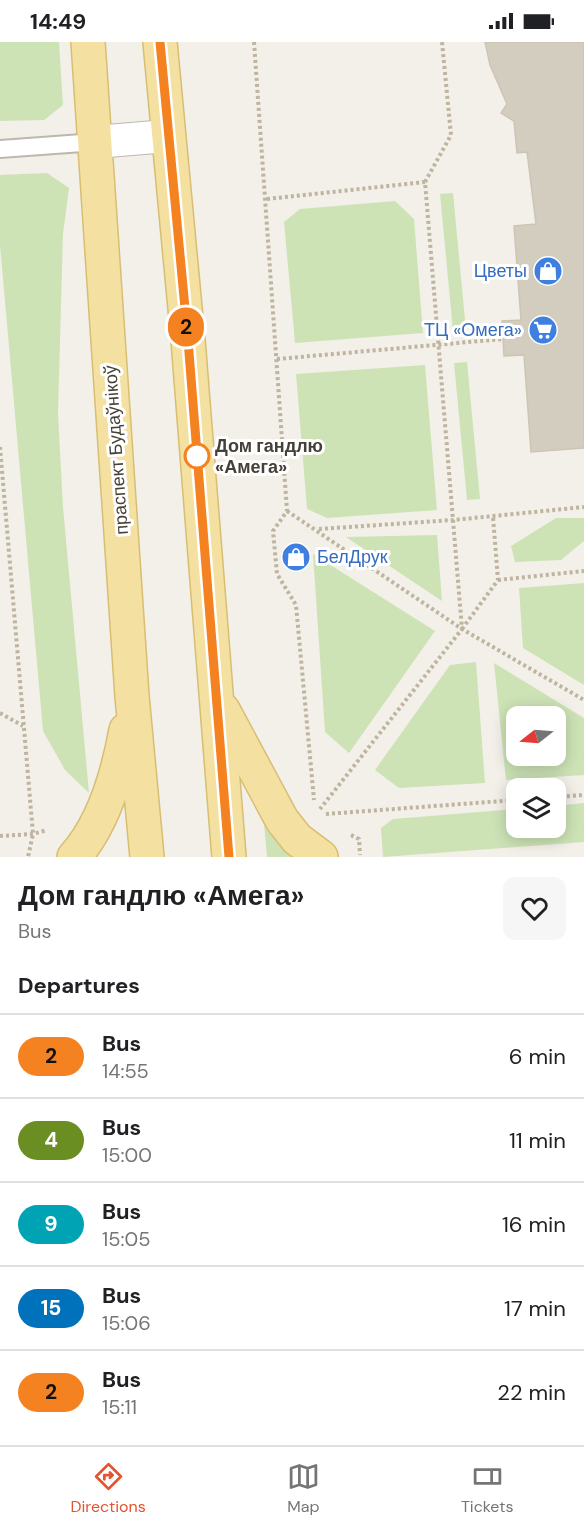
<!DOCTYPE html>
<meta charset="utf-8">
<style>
:root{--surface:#fff;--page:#f6f6f6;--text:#202124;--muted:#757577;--line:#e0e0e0;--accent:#e45330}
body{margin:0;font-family:"DM Sans",sans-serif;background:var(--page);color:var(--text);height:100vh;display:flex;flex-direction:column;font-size:22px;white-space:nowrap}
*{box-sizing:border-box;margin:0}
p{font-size:20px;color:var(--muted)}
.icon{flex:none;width:33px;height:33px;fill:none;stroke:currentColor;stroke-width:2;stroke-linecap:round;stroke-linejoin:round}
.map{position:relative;height:815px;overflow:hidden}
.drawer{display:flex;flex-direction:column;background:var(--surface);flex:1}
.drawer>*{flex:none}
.badge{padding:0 12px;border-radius:20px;font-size:21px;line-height:39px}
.needle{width:39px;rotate:253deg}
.fabs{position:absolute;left:506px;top:664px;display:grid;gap:12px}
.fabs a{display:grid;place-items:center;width:60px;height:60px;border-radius:12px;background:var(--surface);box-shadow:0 3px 15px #0003;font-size:30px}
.map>.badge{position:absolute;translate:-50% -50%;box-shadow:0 0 0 3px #fff}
h2{padding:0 18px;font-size:22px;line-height:54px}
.round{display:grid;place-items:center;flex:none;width:63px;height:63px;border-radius:12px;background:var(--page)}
.summary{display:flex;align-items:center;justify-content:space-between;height:102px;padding:0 18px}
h1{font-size:28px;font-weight:600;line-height:45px}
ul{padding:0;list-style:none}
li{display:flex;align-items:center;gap:18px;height:84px;padding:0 18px;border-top:2px solid var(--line)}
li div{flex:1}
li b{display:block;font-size:22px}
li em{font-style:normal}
li .badge{min-width:66px;font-weight:700;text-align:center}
.status{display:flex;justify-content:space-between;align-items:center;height:42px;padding:0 30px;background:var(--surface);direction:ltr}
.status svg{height:16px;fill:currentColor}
.menu{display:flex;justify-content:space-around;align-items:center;height:84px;border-top:2px solid var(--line);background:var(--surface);font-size:16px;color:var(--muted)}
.menu a{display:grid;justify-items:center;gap:3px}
.menu .selected{color:var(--accent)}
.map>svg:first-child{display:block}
.green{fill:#cde3b6;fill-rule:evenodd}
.building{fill:#d3cdc0;stroke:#cdc5b4;stroke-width:1.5}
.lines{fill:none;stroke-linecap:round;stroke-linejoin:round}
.service-casing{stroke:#bdb8ad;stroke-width:20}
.minor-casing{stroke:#bdb8ad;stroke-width:34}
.primary-casing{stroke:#d8be73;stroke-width:36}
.path{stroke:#beb4a0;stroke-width:4;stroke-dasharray:3 3;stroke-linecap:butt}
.service{stroke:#fff;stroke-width:16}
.minor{stroke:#fff;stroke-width:32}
.primary{stroke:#f4e0a1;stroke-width:33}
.line-casing{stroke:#fff;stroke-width:14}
.line{stroke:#f58220;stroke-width:9}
.stop-dot{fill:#fff;stroke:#f58220;stroke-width:3}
.labels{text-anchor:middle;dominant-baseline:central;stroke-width:6;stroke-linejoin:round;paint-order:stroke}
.shop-label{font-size:18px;fill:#366cbe;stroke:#fff;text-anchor:end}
.stop-label{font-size:18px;font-weight:bold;fill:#464138;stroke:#fff;text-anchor:start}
.street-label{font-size:18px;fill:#464138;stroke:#fff}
</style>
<div class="status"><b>14:49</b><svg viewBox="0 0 49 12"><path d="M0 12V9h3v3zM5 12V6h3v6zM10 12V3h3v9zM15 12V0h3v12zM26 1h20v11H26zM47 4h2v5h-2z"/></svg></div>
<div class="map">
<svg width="584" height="815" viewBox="0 0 584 815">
<rect width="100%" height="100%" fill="#f3f0e9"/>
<!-- green -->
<g class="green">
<path d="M0 0H59L63 63 44 78 0 79Z"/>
<path d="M47 131 69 146 63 192 58 372 63 465 89 751 65 728 43 689 0 203V133Z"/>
<path d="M453 151 466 288 453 289 440 152Z"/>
<path d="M395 159 414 177 423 291 295 301 284 180 300 167Z"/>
<path d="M467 320 480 457 467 458 454 321Z"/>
<path d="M425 323 437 468 327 476 307 467 296 332Z"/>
<path d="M556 476H584V499L561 518 515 520 511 504Z"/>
<path d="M437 493 442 559 346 495Z"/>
<path d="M313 512 435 589 349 711 325 690Z"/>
<path d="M584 541V643L523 606 519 546Z"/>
<path d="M476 620 485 741 399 746 375 728 450 623Z"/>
<path d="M494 621 584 676V733L506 738ZM516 675H555V714H516Z"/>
<path d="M584 761V800L383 815 381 786 393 777 516 767V786H555V764Z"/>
<path d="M264 782 280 804 293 815H267Z"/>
</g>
<!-- building -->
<path class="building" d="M485 0H584V406L531 410 524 313 504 314 502 279 521 278 514 184 536 182 527 110 517 111 514 79 501 71 507 62 490 23Z"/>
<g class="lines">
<!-- service casing -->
<g class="service-casing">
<path id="service" d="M0 107 96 100"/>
</g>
<!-- minor casing -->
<g class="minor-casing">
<path id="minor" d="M96 100 167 94"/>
</g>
<!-- primary casing -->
<g class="primary-casing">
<g id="primary">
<path d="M88 0 132 654 147 815"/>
<path d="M160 0 188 298 229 815"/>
<path d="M223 668 282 778 297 797 321 815"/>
<path d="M74 815C104 782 118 732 126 688"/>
</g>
</g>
<!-- path -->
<g class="path">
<path d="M254 0 287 469 273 489 277 532 296 563 314 758"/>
<path d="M425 140 451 93 442 0"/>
<path d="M267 157 425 140 462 587 320 767"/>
<path d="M277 317 503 297"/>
<path d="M0 405 33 792 28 815"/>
<path d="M287 469 462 587 584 658"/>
<path d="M319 487 453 478 584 465"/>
<path d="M498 538 584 529"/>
<path d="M462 587 498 538 493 475"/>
<path d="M0 671 23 684"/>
<path d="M555 755 584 753"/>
<path d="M326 772 516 758"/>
<path d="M351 793 359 797 360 813"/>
<path d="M0 794 33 792 47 788"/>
</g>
<!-- service -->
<use href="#service" class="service"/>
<!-- minor -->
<use href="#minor" class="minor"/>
<!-- primary -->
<use href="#primary" class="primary"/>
</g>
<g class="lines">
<!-- line casing -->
<g class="line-casing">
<path id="line" d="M160 0 188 298 229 815"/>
</g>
<!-- line -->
<use href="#line" class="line"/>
</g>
<!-- icons -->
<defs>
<g id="shop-disc" transform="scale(1.5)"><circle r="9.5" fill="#3f7fe0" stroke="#fff"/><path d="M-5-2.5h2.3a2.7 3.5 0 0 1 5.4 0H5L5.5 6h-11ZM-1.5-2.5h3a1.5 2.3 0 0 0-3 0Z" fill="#fff"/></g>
<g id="supermarket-disc" transform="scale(1.5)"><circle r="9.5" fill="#3f7fe0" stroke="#fff"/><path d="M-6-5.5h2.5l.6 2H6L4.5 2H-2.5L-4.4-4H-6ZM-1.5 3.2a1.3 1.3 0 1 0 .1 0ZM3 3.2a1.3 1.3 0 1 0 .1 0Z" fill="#fff"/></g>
</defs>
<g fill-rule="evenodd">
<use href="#shop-disc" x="548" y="229"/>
<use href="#supermarket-disc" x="543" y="288"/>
<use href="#shop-disc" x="296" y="515"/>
</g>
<!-- markers -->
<circle class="stop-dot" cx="197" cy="414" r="12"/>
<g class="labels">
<!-- shop labels -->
<g class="shop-label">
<text x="527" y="229">Цветы</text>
<text x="522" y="288">ТЦ «Омега»</text>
<text x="317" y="515" text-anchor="start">БелДрук</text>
</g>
<!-- stop labels -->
<g class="stop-label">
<text x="215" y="404">Дом гандлю<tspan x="215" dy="21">«Амега»</tspan></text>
</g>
<!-- street labels -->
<g class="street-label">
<text transform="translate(116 408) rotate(-94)">праспект Будаўнікоў</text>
</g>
</g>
</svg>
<div class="fabs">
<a><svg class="needle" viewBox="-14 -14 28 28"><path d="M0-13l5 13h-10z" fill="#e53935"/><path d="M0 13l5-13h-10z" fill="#757577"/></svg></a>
<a><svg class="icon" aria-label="layers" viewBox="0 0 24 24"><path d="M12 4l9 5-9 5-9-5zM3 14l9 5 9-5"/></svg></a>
</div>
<b class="badge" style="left:186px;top:285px;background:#f58220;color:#111">2</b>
</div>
<section class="drawer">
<div class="summary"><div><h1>Дом гандлю «Амега»</h1><p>Bus</p></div><a class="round"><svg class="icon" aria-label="heart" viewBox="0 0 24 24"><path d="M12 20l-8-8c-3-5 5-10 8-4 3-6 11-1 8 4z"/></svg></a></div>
<h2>Departures</h2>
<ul>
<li><span class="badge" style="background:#f58220;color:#111">2</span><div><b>Bus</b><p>14:55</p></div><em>6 min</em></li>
<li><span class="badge" style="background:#6b8e23;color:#fff">4</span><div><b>Bus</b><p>15:00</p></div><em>11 min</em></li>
<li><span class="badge" style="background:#00a3b4;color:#fff">9</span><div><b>Bus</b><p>15:05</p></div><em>16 min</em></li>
<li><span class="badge" style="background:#0072bc;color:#fff">15</span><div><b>Bus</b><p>15:06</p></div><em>17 min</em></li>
<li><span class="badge" style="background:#f58220;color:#111">2</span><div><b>Bus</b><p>15:11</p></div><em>22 min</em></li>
</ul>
</section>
<nav class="menu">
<a class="selected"><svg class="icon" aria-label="directions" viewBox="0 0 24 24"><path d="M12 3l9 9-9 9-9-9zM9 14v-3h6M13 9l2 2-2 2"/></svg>Directions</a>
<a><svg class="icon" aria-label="map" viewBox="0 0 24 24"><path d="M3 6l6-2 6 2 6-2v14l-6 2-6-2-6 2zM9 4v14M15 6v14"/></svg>Map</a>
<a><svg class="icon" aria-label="tickets" viewBox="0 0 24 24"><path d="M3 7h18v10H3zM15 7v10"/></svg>Tickets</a>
</nav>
